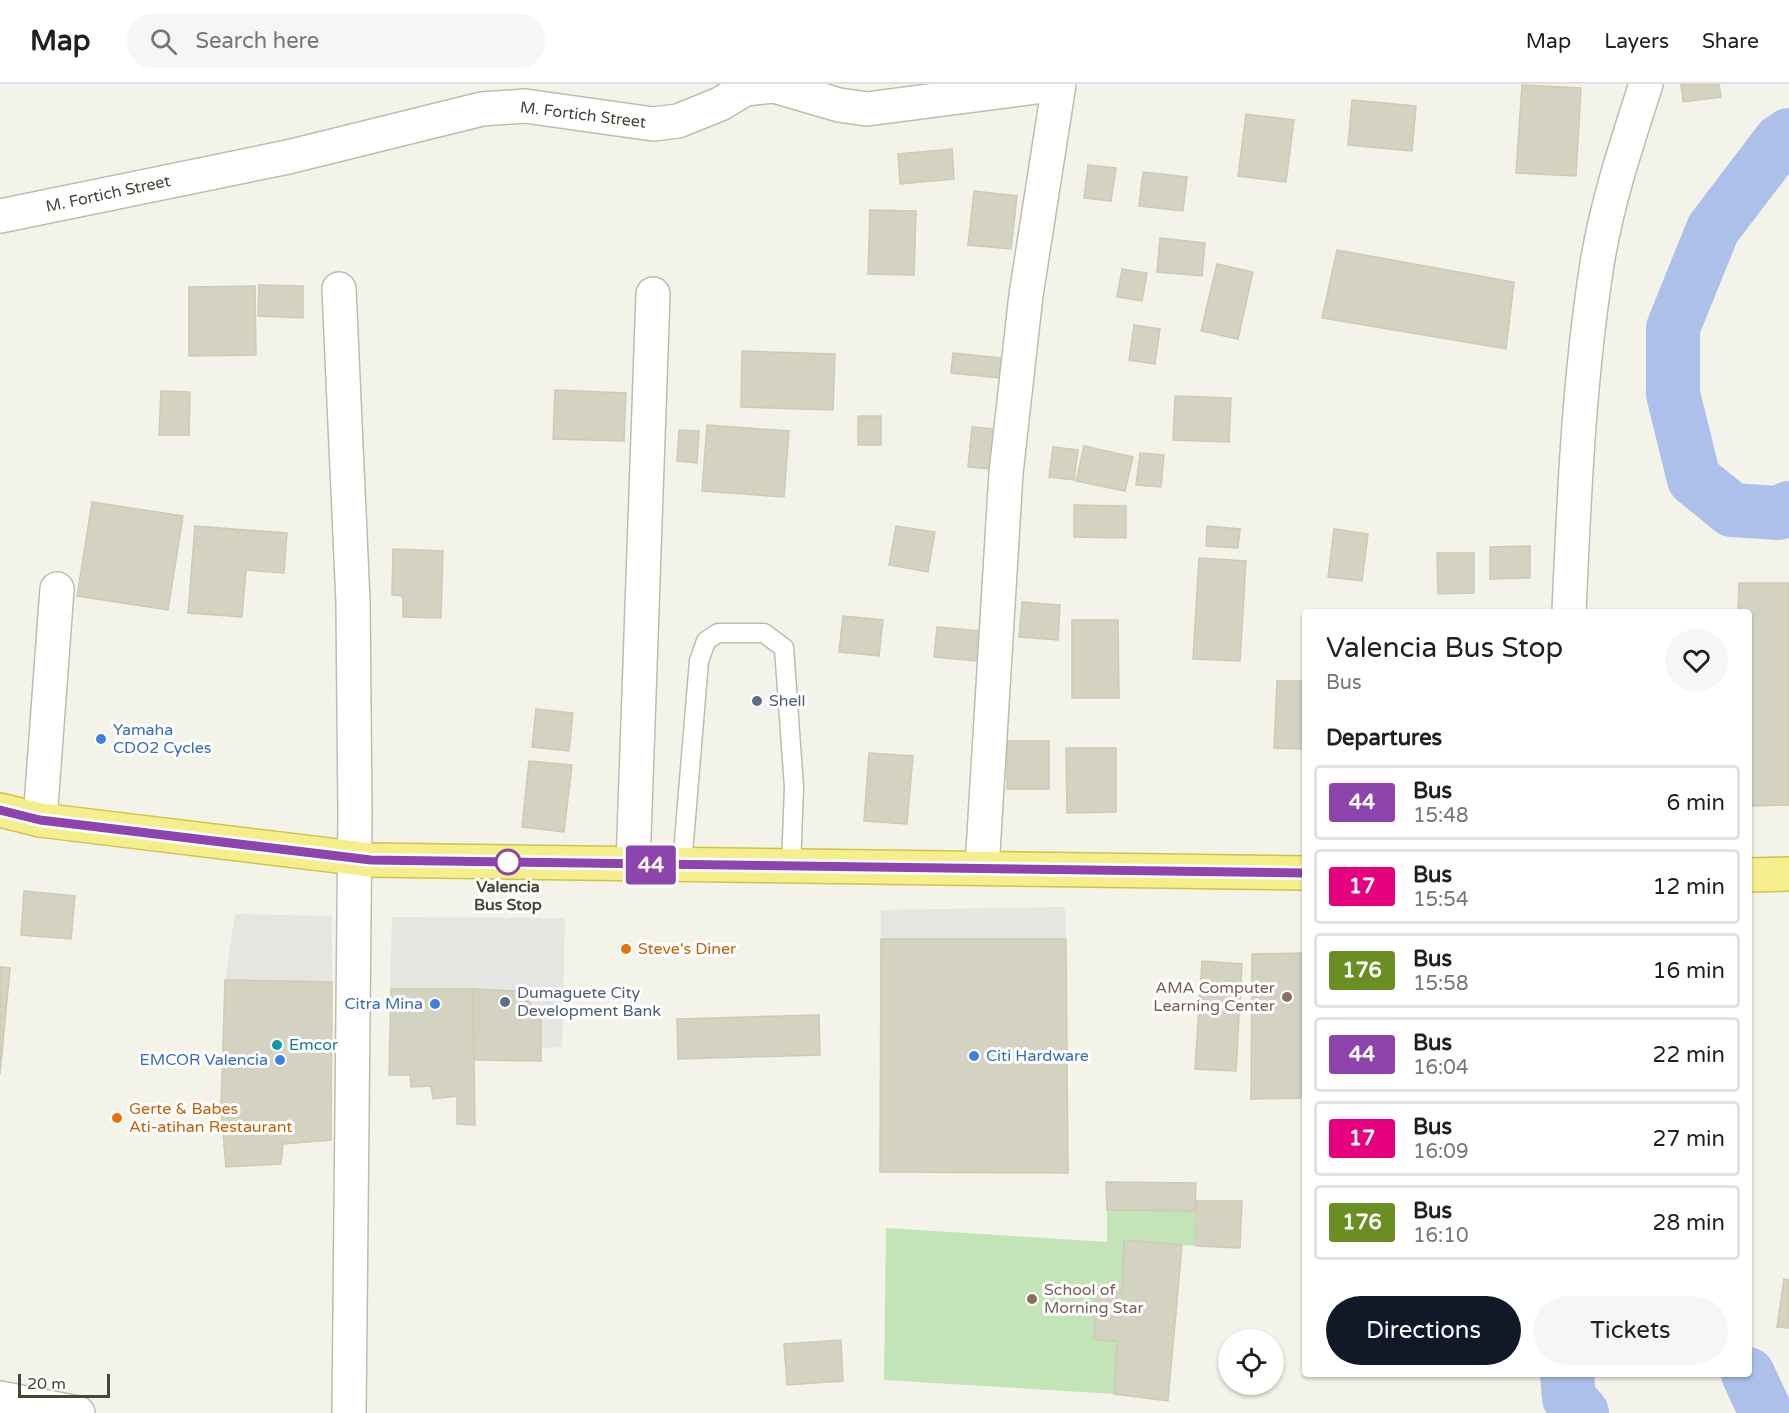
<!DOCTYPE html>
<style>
:root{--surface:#fff;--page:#f6f6f6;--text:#202124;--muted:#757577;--line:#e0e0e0;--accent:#111827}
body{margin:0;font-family:"Varela Round",sans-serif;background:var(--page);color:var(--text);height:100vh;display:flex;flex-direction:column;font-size:22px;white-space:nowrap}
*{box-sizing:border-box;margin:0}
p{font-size:20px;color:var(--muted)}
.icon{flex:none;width:33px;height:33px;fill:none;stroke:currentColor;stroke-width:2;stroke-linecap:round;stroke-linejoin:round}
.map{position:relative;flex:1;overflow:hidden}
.panel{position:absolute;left:1302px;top:525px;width:450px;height:768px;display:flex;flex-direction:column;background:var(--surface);border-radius:6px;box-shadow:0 2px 4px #0004}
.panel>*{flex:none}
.badge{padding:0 12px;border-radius:4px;font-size:21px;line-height:39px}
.controls{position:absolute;left:1218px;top:1245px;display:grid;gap:12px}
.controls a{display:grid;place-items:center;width:66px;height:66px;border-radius:50%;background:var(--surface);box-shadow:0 2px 4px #0004;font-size:30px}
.scale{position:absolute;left:18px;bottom:15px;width:92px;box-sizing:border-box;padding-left:6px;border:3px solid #474538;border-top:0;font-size:16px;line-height:21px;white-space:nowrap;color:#474538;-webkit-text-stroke:4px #fff;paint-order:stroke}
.map>.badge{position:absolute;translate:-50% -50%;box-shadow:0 0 0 3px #fff}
h2{padding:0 24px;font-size:22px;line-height:54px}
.round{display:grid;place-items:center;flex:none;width:63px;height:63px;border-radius:32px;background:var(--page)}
.headline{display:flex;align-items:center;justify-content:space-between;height:102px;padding:0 24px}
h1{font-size:28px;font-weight:600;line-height:45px}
.action{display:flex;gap:12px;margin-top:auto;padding:12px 24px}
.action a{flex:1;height:69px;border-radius:36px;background:var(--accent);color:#fff;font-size:24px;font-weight:600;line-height:69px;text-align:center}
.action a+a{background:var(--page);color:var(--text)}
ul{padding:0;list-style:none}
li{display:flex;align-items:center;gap:18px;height:75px;margin:0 12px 9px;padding:0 12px;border:3px solid var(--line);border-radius:6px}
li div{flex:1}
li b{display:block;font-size:22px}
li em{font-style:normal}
li .badge{min-width:66px;font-weight:700;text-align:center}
header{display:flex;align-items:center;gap:36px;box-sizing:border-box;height:84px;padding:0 30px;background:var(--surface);border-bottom:2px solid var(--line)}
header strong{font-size:28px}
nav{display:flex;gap:33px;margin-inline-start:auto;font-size:21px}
.search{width:420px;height:54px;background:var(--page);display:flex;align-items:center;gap:15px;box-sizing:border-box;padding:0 21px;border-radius:33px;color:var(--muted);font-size:22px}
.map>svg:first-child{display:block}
.green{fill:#c3e4b6}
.parking{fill:#e5e5e1}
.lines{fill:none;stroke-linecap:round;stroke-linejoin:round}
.river{stroke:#acc0ea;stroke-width:54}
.building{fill:#d4d2c0;stroke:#cecbb4;stroke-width:1.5}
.service-casing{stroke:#bebdad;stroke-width:21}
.minor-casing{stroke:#bebdad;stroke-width:36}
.trunk-casing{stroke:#d0c347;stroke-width:36}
.service{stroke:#fff;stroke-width:18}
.minor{stroke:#fff;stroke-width:33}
.trunk{stroke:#f4ef8c;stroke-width:33}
.line-casing{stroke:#fff;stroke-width:14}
.line{stroke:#8e44ad;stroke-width:9}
.service-dot{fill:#5c6f8a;stroke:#fff;stroke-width:2}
.shop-dot{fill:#3f7fe0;stroke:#fff;stroke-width:2}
.stop-dot{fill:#fff;stroke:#8e44ad;stroke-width:3}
.food-dot{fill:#e8710a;stroke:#fff;stroke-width:2}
.education-dot{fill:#8d6e63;stroke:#fff;stroke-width:2}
.culture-dot{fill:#0f9aa8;stroke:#fff;stroke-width:2}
.labels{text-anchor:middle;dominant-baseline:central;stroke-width:6;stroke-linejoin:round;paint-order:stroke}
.street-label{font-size:16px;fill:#474538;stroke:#fff}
.service-label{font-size:16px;fill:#4e5e75;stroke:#fff;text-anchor:start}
.shop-label{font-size:16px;fill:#366cbe;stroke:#fff;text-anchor:start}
.stop-label{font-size:16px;font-weight:bold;fill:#474538;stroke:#fff}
.food-label{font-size:16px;fill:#c56008;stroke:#fff;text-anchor:start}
.education-label{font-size:16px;fill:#785e54;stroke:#fff;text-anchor:end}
.culture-label{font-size:16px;fill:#0d838f;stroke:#fff;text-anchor:start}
</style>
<header>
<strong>Map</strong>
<div class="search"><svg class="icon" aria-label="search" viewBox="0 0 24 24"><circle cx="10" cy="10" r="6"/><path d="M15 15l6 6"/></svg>Search here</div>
<nav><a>Map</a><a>Layers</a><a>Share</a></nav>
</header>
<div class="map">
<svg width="1789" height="1329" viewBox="0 0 1789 1329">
<rect width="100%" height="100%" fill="#f3f3ea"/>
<!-- green -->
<path class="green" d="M1107 1126 1195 1127 1196 1162 1124 1156 1122 1209 1097 1208 1094 1255 1117 1257 1115 1310 884 1296 886 1144 1107 1158Z"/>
<!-- parking -->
<g class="parking">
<path d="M1065 823 1066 855H881V826Z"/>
<path d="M235 830 332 832V898L225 896Z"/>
<path d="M392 833 565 834 562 963 541 964V930L517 907 390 905Z"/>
</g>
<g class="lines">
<!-- river -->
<g class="river">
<path d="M1789 51 1780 57 1713 145 1673 244V310L1694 395 1732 426 1779 429 1789 424"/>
<path d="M1567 1290 1569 1314 1582 1329"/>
<path d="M1748 1290 1766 1329"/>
</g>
</g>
<!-- building -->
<g class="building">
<path d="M1681 0H1719L1721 13 1683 18Z"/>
<path d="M1522 1 1581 4 1576 92 1516 89Z"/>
<path d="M1352 16 1416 22 1412 67 1348 61Z"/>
<path d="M1246 30 1294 36 1286 98 1238 92Z"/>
<path d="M952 65 954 95 900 100 898 70Z"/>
<path d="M1088 81 1116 84 1111 117 1084 114Z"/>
<path d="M1143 88 1187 93 1183 127 1139 122Z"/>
<path d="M974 107 1017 112 1011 165 968 161Z"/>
<path d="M870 126 916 127 914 191 868 190Z"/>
<path d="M1160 154 1205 159 1202 192 1157 188Z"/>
<path d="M1337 166 1514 198 1506 265 1322 234Z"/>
<path d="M1217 180 1253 188 1238 255 1201 247Z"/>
<path d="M1122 185 1147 189 1142 217 1117 213Z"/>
<path d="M259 201 303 202V234L258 232Z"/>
<path d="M255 202 256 271 189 272V203Z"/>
<path d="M1134 241 1160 245 1155 280 1129 276Z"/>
<path d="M742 267 835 270 833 326 741 323Z"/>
<path d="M953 269 1001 274 999 294 951 289Z"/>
<path d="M555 306 626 309 624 357 553 355Z"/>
<path d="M161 307 190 308 189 351H159Z"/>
<path d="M1175 312 1231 314 1229 358 1173 356Z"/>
<rect x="858" y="332" width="23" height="29"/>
<path d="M707 341 789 347 784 413 702 407Z"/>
<path d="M972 343 1007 346 1004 386 968 383Z"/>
<path d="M679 346 699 347 697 379 677 377Z"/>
<path d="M1084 362 1133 373 1125 407 1076 397Z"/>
<path d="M1053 363 1078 366 1074 396 1049 393Z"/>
<path d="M1140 369 1164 371 1161 403 1136 401Z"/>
<path d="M92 418 183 432 168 526 77 512Z"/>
<path d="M1074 421 1126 422V454L1074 453Z"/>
<path d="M195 442 287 449 284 489 246 486 242 533 188 529Z"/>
<path d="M896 442 935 448 928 488 889 481Z"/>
<path d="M1207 442 1240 445 1238 464 1206 462Z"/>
<path d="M1334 445 1368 450 1362 497 1328 493Z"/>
<path d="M1530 462V494L1490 495V463Z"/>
<path d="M393 465 443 467 441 534 403 533V512L392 511Z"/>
<path d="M1437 469H1474V509L1438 510Z"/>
<path d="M1199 474 1246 477 1240 577 1193 575Z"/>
<path d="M1739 499H1789V721L1749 722V528H1738Z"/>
<path d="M1022 518 1060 521 1058 556 1019 553Z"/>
<path d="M843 532 883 536 879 572 839 568Z"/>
<path d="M1072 536H1118L1119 614H1072Z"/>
<path d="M937 543 991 548 988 578 934 573Z"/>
<path d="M1277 597H1305V665L1274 664Z"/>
<path d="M536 625 573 629 569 667 532 663Z"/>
<rect x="1007" y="657" width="42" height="48"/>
<path d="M1066 664H1116V728L1067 729Z"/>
<path d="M869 669 913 672 907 740 864 737Z"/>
<path d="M529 677 572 681 564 748 522 743Z"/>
<path d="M24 807 75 812 71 855 21 851Z"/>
<path d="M881 855H1066L1068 1089 880 1088Z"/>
<path d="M1305 869V1014L1251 1015 1252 870Z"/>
<path d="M1202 877 1242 880 1236 987 1195 985Z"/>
<path d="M0 883 10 884 0 990Z"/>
<path d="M225 896 332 898 331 1056 283 1060 281 1080 226 1083 221 1024Z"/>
<path d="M391 905H473L475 1041 457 1040V1012L433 1015 431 1002 411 1003 410 991H389Z"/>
<path d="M473 905 517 907 541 930V977L474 976Z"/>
<path d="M819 931 820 971 678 975 677 935Z"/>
<path d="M1106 1098 1196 1099 1195 1127 1107 1126Z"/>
<path d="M1196 1117H1242L1240 1164 1196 1162Z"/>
<path d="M1124 1156 1182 1161 1168 1317 1114 1310 1117 1257 1094 1256 1096 1208 1122 1209Z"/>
<path d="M1784 1195 1789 1196V1244L1777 1243Z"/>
<path d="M841 1256 843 1297 787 1301 784 1260Z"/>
</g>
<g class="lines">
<!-- service casing -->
<g class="service-casing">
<path id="service" d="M682 781 699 577 706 557 718 549H764L784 564 794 703 791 783"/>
</g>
<!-- minor casing -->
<g class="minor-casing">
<g id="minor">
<path d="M0 132 288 73 482 25 525 22 653 40 678 37 720 20 745 5 774 2 839 21 867 25 1058 0"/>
<path d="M339 205 353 518 355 730 349 1329"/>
<path d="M1569 528C1574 412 1579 295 1597 180 1607 118 1627 59 1646 0"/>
<path d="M40 736 57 505"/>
<path d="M633 781 653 210"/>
<path d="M982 784 1006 389 1026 211 1059 0"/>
<path d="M0 1314 78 1329"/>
</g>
</g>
<!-- trunk casing -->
<g class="trunk-casing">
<g id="trunk">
<path d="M0 726 40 736 371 776 1305 789"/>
<path d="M1749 791 1789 790"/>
</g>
</g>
<!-- service -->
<use href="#service" class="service"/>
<!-- minor -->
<use href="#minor" class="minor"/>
<!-- trunk -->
<use href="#trunk" class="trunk"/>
</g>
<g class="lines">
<!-- line casing -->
<g class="line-casing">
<path id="line" d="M0 726 40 736 371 776 1305 789"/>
</g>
<!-- line -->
<use href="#line" class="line"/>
</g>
<!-- markers -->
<g class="service-dot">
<circle cx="757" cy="617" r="6"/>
<circle cx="505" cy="918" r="6"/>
</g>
<g class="shop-dot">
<circle cx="101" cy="655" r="6"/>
<circle cx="435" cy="920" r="6"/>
<circle cx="974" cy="972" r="6"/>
<circle cx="280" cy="976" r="6"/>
</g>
<circle class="stop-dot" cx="508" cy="778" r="12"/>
<g class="food-dot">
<circle cx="626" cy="865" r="6"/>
<circle cx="117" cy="1034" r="6"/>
</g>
<g class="education-dot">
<circle cx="1287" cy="913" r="6"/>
<circle cx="1032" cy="1215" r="6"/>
</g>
<circle class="culture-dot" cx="277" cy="961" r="6"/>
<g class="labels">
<!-- street labels -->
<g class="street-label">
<text transform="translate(583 31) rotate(7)">M. Fortich Street</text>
<text transform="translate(108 110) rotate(-12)">M. Fortich Street</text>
</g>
<!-- service labels -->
<g class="service-label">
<text x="769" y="617">Shell</text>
<text x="517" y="909">Dumaguete City<tspan x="517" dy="18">Development Bank</tspan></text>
</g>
<!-- shop labels -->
<g class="shop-label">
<text x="113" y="646">Yamaha<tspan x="113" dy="18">CDO2 Cycles</tspan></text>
<text x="423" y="920" text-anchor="end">Citra Mina</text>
<text x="986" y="972">Citi Hardware</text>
<text x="268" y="976" text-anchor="end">EMCOR Valencia</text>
</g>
<!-- stop labels -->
<g class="stop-label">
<text x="508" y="803">Valencia<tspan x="508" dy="18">Bus Stop</tspan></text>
</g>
<!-- food labels -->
<g class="food-label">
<text x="638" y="865">Steve's Diner</text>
<text x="129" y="1025">Gerte &amp; Babes<tspan x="129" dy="18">Ati-atihan Restaurant</tspan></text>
</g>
<!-- education labels -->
<g class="education-label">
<text x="1275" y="904">AMA Computer<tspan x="1275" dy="18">Learning Center</tspan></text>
<text x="1044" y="1206" text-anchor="start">School of<tspan x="1044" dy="18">Morning Star</tspan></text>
</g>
<!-- culture labels -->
<g class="culture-label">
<text x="289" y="961">Emcor</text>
</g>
</g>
</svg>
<div class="controls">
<a><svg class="icon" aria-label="locate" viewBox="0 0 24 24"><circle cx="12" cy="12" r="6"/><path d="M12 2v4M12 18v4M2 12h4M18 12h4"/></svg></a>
</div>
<div class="scale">20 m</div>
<b class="badge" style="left:651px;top:781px;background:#8e44ad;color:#fff">44</b>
<section class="panel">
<div class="headline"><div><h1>Valencia Bus Stop</h1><p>Bus</p></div><a class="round"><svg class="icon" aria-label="heart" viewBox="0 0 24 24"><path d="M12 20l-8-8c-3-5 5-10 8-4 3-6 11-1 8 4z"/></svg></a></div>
<h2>Departures</h2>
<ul>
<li><span class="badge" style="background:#8e44ad;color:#fff">44</span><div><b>Bus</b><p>15:48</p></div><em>6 min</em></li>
<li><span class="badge" style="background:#e6007e;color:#fff">17</span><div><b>Bus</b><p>15:54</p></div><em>12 min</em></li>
<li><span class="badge" style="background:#6b8e23;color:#fff">176</span><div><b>Bus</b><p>15:58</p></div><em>16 min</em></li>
<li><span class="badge" style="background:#8e44ad;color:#fff">44</span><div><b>Bus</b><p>16:04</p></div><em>22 min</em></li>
<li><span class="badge" style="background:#e6007e;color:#fff">17</span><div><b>Bus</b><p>16:09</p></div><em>27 min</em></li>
<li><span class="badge" style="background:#6b8e23;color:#fff">176</span><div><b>Bus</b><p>16:10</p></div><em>28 min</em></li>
</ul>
<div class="action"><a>Directions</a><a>Tickets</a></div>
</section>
</div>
